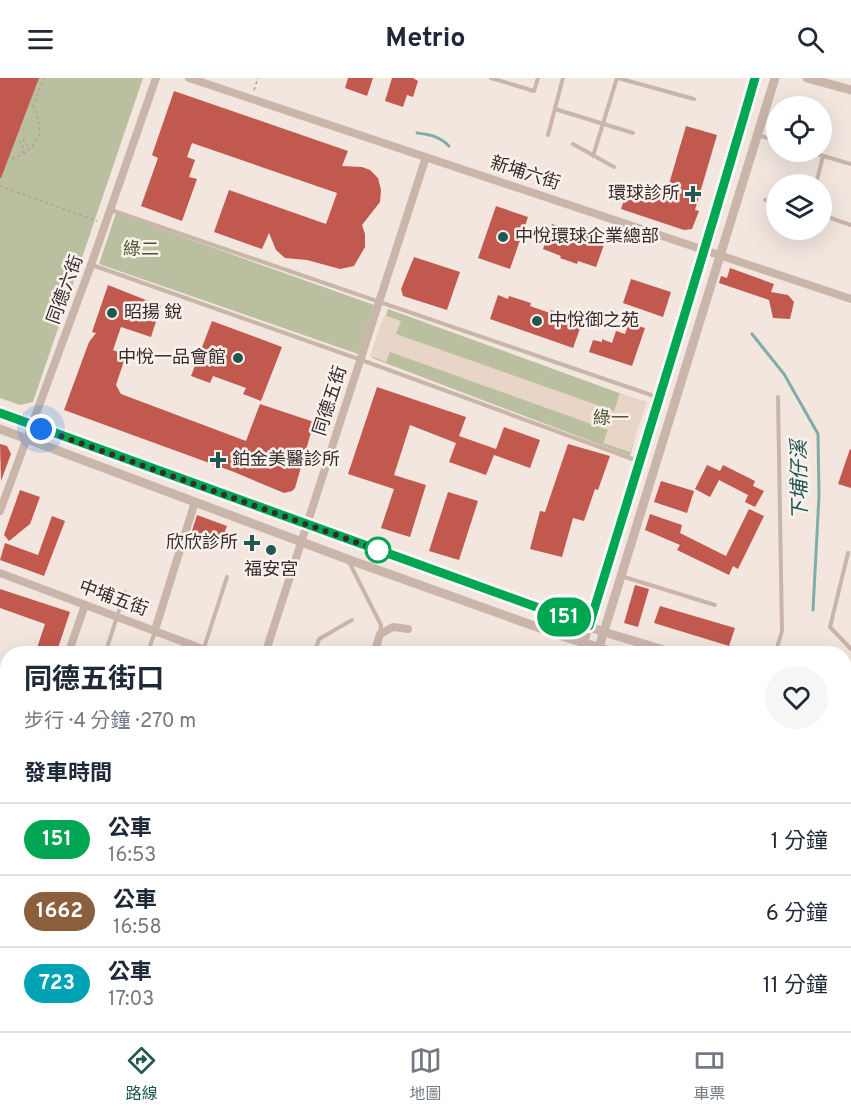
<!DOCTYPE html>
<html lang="zh-TW">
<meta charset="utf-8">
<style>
:root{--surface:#fff;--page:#f6f6f7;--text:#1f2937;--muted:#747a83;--line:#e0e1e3;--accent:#215853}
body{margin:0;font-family:Overpass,"Noto Sans TC",sans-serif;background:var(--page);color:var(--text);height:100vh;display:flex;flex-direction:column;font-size:22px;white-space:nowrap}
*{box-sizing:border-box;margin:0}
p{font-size:20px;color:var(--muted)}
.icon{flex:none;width:33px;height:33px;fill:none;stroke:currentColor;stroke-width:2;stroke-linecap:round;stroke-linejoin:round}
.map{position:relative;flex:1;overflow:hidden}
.panel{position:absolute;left:0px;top:568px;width:852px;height:386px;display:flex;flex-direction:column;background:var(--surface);border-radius:24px 24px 0 0;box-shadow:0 6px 24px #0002}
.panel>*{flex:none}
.badge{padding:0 12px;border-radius:20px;font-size:21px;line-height:39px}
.controls{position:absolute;left:766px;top:18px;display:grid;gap:12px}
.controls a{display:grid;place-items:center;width:66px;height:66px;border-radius:50%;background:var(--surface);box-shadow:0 6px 24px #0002;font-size:30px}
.you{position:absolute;width:30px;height:30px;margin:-15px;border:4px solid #fff;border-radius:50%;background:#1a73e8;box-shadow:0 0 0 9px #1a73e833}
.map>.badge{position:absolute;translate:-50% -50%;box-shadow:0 0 0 3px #fff}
h2{padding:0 24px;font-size:22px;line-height:54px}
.round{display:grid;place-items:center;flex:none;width:63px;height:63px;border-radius:32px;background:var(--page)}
.summary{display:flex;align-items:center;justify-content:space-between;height:102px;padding:0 24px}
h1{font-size:28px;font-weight:700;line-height:45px}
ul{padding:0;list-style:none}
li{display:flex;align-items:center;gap:18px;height:72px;padding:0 24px;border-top:2px solid var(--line)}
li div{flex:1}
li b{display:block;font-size:22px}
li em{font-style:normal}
li .badge{min-width:66px;font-weight:700;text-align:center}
header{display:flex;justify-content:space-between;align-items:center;height:78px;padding:0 24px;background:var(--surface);font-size:27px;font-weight:700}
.tab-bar{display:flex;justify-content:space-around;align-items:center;height:84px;border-top:2px solid var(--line);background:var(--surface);font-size:16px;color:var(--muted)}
.tab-bar a{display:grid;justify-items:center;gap:3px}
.tab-bar .current{color:var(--accent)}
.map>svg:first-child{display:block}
.green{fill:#bac09f}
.plaza{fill:#e9d5c7}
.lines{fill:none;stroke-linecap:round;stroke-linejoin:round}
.stream{stroke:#7faea9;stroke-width:3}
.building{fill:#c1594e}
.path{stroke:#b59e95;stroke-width:1.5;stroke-dasharray:3 3;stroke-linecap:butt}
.service{stroke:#cab5ab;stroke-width:4}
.minor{stroke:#cab5ab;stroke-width:8}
.tertiary{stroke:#cab5ab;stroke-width:9}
.line-casing{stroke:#fff;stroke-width:14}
.line{stroke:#00a651;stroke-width:9}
.walk{stroke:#382c2a;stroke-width:6;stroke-dasharray:0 10.8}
.poi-dot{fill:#215853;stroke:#f9f1eb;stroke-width:2}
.stop-dot{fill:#fff;stroke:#00a651;stroke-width:3}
.labels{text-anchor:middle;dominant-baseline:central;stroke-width:5;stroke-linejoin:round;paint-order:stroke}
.street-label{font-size:18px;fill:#382c2a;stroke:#f9f1eb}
.poi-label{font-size:18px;fill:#382c2a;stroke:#f9f1eb;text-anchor:start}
.park-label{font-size:18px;fill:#4c552f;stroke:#f9f1eb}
.water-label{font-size:20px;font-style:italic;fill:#215853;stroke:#f9f1eb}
</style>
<header><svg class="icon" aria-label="menu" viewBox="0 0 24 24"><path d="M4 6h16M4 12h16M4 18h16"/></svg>Metrio<svg class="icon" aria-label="search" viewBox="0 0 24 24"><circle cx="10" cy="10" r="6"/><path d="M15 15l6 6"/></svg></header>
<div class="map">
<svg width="851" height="953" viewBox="0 0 851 953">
<rect width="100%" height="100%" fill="#f2e6df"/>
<!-- green -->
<g class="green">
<path d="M0 0H143L33 324 20 327 0 320Z"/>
<path d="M116 135 374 227 358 276 99 186Z"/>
<path d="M388 231 644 324 630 378 372 280Z"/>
</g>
<!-- plaza -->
<path class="plaza" d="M384 237 401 243 396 256 614 333 620 315 647 324 630 374 603 365 608 352 390 274 386 284 370 278Z"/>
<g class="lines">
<!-- stream -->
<g class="stream">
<path d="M417 55C431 57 439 58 449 68"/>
<path d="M752 256 784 296 818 356 819 418 813 532"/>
</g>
</g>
<!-- building -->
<g class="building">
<path d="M0 0H39L1 100H0Z"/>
<path d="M348 0H373L367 18 345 10Z"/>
<path d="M392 0H413L418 3 413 19 407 17 403 29 385 23Z"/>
<path d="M174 13 348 73 342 88 362 89 370 92 378 100 381 112 380 124 362 147 365 156V169L354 188 340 191 307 182 285 180 276 172 269 155 262 171 214 154 229 112 326 146 337 115 192 65 187 79 195 82 189 99 197 101 182 143 141 128 158 80 152 77Z"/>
<path d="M686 48 717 57 695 132 699 133 692 151 684 152 621 131 628 110 664 123Z"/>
<path d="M496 128 528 139 510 191 478 180Z"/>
<path d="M552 146 605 164 596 189 578 183 577 186 560 180 561 178 543 171Z"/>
<path d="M414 179 460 194 447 232 403 218 401 211Z"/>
<path d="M730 190 774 206 771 214 788 217 794 224 790 241 773 240 769 222 719 205 721 198 727 200Z"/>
<path d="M631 201 671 214 663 239 623 225Z"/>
<path d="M108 207 161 228 151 259 121 249 113 272 126 277 116 307 121 316 246 363 260 326 314 344 295 410 292 413 284 415 234 394 64 332 89 264 96 255 92 254Z"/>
<path d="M498 217 508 221 509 218 531 225 530 228 550 235 551 232 582 245 573 270 490 241Z"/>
<path d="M212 243 282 269 261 323 243 316 246 310 213 298 210 305 191 298Z"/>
<path d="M629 245 645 250 632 288 589 274 593 262 602 264V261L612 265 616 253 625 256Z"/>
<path d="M377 309 466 339 459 358 496 371 504 349 540 362 530 390 494 377 486 397 449 384 456 365 410 347 394 397 426 407 410 459 381 450 394 411 348 396Z"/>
<path d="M0 366 7 368 11 376 1 403Z"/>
<path d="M568 366 610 378 598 412 595 411 584 443 573 440 562 479 530 471 540 433 545 434Z"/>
<path d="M850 371 851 372V410L838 406Z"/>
<path d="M707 387 720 393 723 387 755 403 753 408 764 413 755 429 745 424 748 417 719 402 710 419 695 411Z"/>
<path d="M661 403 694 413 687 435 654 424Z"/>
<path d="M20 412 40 419 30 446 9 463 4 457Z"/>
<path d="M448 414 478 423 459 482 429 473Z"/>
<path d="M749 431 764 438 738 491 733 488 729 497 677 472 680 467 645 452 650 436 682 447 680 455 726 478Z"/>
<path d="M197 437 227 448 220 467 191 456Z"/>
<path d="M52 438 65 443 44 498 0 482 5 465 38 477Z"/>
<path d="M635 507 649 511 638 549 624 545Z"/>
<path d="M0 511 70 534 56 576H35L45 546 0 530Z"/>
<path d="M660 528 735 550 729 568 654 545Z"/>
<path d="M6 675 8 723 1 742 0 693Z"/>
<path d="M0 806 8 809V840L0 838Z"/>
</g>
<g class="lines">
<!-- path -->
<g class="path">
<path d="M254 12 258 0"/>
<path d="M23 61 28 68H33"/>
<path d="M19 63 23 66 22 75"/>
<path d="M12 81C38 71 47 55 33 28L44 0"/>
<path d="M0 108 97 143"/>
</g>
<!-- service -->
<g class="service">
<path d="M491 0 534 13 538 0"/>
<path d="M618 0 694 21"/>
<path d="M555 31 633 55"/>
<path d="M548 57 563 0"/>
<path d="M758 57 777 63"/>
<path d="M573 66 614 89"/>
<path d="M810 74 851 86"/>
<path d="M593 78 617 0"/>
<path d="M816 106 823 78"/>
<path d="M765 122 777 125"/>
<path d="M111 132 657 319"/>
<path d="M822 137 851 147"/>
<path d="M92 187 367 284 638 383"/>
<path d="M848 475 830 549 851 571"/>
<path d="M349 484 381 547 380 556"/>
<path d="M621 498 715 527"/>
<path d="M377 569 403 576"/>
<path d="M105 576 125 514"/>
<path d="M147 576 155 554"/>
<path d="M202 576 227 499"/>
<path d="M314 576 319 561 352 542"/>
<path d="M775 576 782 553 778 319"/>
<path d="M844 780 851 782"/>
<path d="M844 829 851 809"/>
<path d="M844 867 851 868"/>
<path d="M384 946 399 953"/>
</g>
<!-- minor -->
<g class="minor">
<path d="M189 0 851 221"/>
<path d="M0 433 91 187 156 0"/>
<path d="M0 495 216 576"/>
<path d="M155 552 195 424"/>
<path d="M68 576 85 527"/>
<path d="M265 576 426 79"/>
<path d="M374 576 380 556 393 549 408 551"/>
<path d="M844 657 851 639"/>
<path d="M0 858 8 860"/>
<path d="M0 936 8 939"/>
<path d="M29 946 47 953"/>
<path d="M241 946 255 953"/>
<path d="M142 953 144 946"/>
<path d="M299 953 302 946"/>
</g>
<!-- tertiary -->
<g class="tertiary">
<path d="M807 0 851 12"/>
<path d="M0 335 604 554 677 576"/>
<path d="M0 351 347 481 565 559 620 576"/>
<path d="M580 576 658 319 705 172 755 0"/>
<path d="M597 576 775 0"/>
<path d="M844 626 851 628"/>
<path d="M844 642 851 644"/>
<path d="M477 953 478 946"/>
<path d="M492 953 493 946"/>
</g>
</g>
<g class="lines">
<!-- line casing -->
<g class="line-casing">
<path id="line" d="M0 335 589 548C645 366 702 184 755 0"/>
</g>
<!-- line -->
<use href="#line" class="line"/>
<!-- walk -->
<path class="walk" d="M41 351 378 472"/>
</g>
<!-- markers -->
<g class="poi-dot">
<path d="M690 107h6v6h6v6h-6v6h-6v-6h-6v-6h6z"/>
<circle cx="503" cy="159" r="6"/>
<circle cx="112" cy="235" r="6"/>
<circle cx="537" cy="243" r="6"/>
<circle cx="238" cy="280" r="6"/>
<path d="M215 373h6v6h6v6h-6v6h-6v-6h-6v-6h6z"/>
<path d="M249 456h6v6h6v6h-6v6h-6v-6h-6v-6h6z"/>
<circle cx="271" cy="472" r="6"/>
</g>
<circle class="stop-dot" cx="378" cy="472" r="12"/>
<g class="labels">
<!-- street labels -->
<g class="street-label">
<text transform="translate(525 96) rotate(18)">新埔六街</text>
<text transform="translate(66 212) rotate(-70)">同德六街</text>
<text transform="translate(331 323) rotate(-72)">同德五街</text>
<text transform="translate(113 521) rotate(20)">中埔五街</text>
</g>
<!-- poi labels -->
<g class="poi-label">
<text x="680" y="116" text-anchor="end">環球診所</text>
<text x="515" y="159">中悅環球企業總部</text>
<text x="124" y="235">昭揚 銳</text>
<text x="549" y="243">中悅御之苑</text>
<text x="226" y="280" text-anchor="end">中悅一品會館</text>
<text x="232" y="382">鉑金美醫診所</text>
<text x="238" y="465" text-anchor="end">欣欣診所</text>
<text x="271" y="492" text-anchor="middle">福安宮</text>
</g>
<!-- park labels -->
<g class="park-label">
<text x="141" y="172">綠二</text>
<text x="611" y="341">綠一</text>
</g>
<!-- water labels -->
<g class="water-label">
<text transform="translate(801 402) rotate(-91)">下埔仔溪</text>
</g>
</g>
</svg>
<div class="controls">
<a><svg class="icon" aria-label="locate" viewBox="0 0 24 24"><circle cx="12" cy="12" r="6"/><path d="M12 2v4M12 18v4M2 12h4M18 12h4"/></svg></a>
<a><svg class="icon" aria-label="layers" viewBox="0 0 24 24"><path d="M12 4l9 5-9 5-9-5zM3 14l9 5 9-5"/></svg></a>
</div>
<div class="you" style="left:41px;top:351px"></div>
<b class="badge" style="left:564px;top:539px;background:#00a651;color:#fff">151</b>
<section class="panel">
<div class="summary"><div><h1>同德五街口</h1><p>步行 · 4 分鐘 · 270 m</p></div><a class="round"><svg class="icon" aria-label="heart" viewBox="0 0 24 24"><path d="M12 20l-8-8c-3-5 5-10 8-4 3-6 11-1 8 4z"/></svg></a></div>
<h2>發車時間</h2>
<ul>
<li><span class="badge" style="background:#00a651;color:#fff">151</span><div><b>公車</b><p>16:53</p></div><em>1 分鐘</em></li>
<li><span class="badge" style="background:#8b5e3c;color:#fff">1662</span><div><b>公車</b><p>16:58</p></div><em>6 分鐘</em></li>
<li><span class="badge" style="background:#00a3b4;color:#fff">723</span><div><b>公車</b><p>17:03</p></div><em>11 分鐘</em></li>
</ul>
</section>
</div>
<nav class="tab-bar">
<a class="current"><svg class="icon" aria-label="directions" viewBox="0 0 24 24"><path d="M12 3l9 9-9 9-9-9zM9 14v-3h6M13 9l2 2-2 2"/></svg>路線</a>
<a><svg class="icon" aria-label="map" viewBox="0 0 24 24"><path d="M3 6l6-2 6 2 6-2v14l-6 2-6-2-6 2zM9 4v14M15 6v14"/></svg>地圖</a>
<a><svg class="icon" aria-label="tickets" viewBox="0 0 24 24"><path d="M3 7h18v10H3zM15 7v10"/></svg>車票</a>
</nav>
